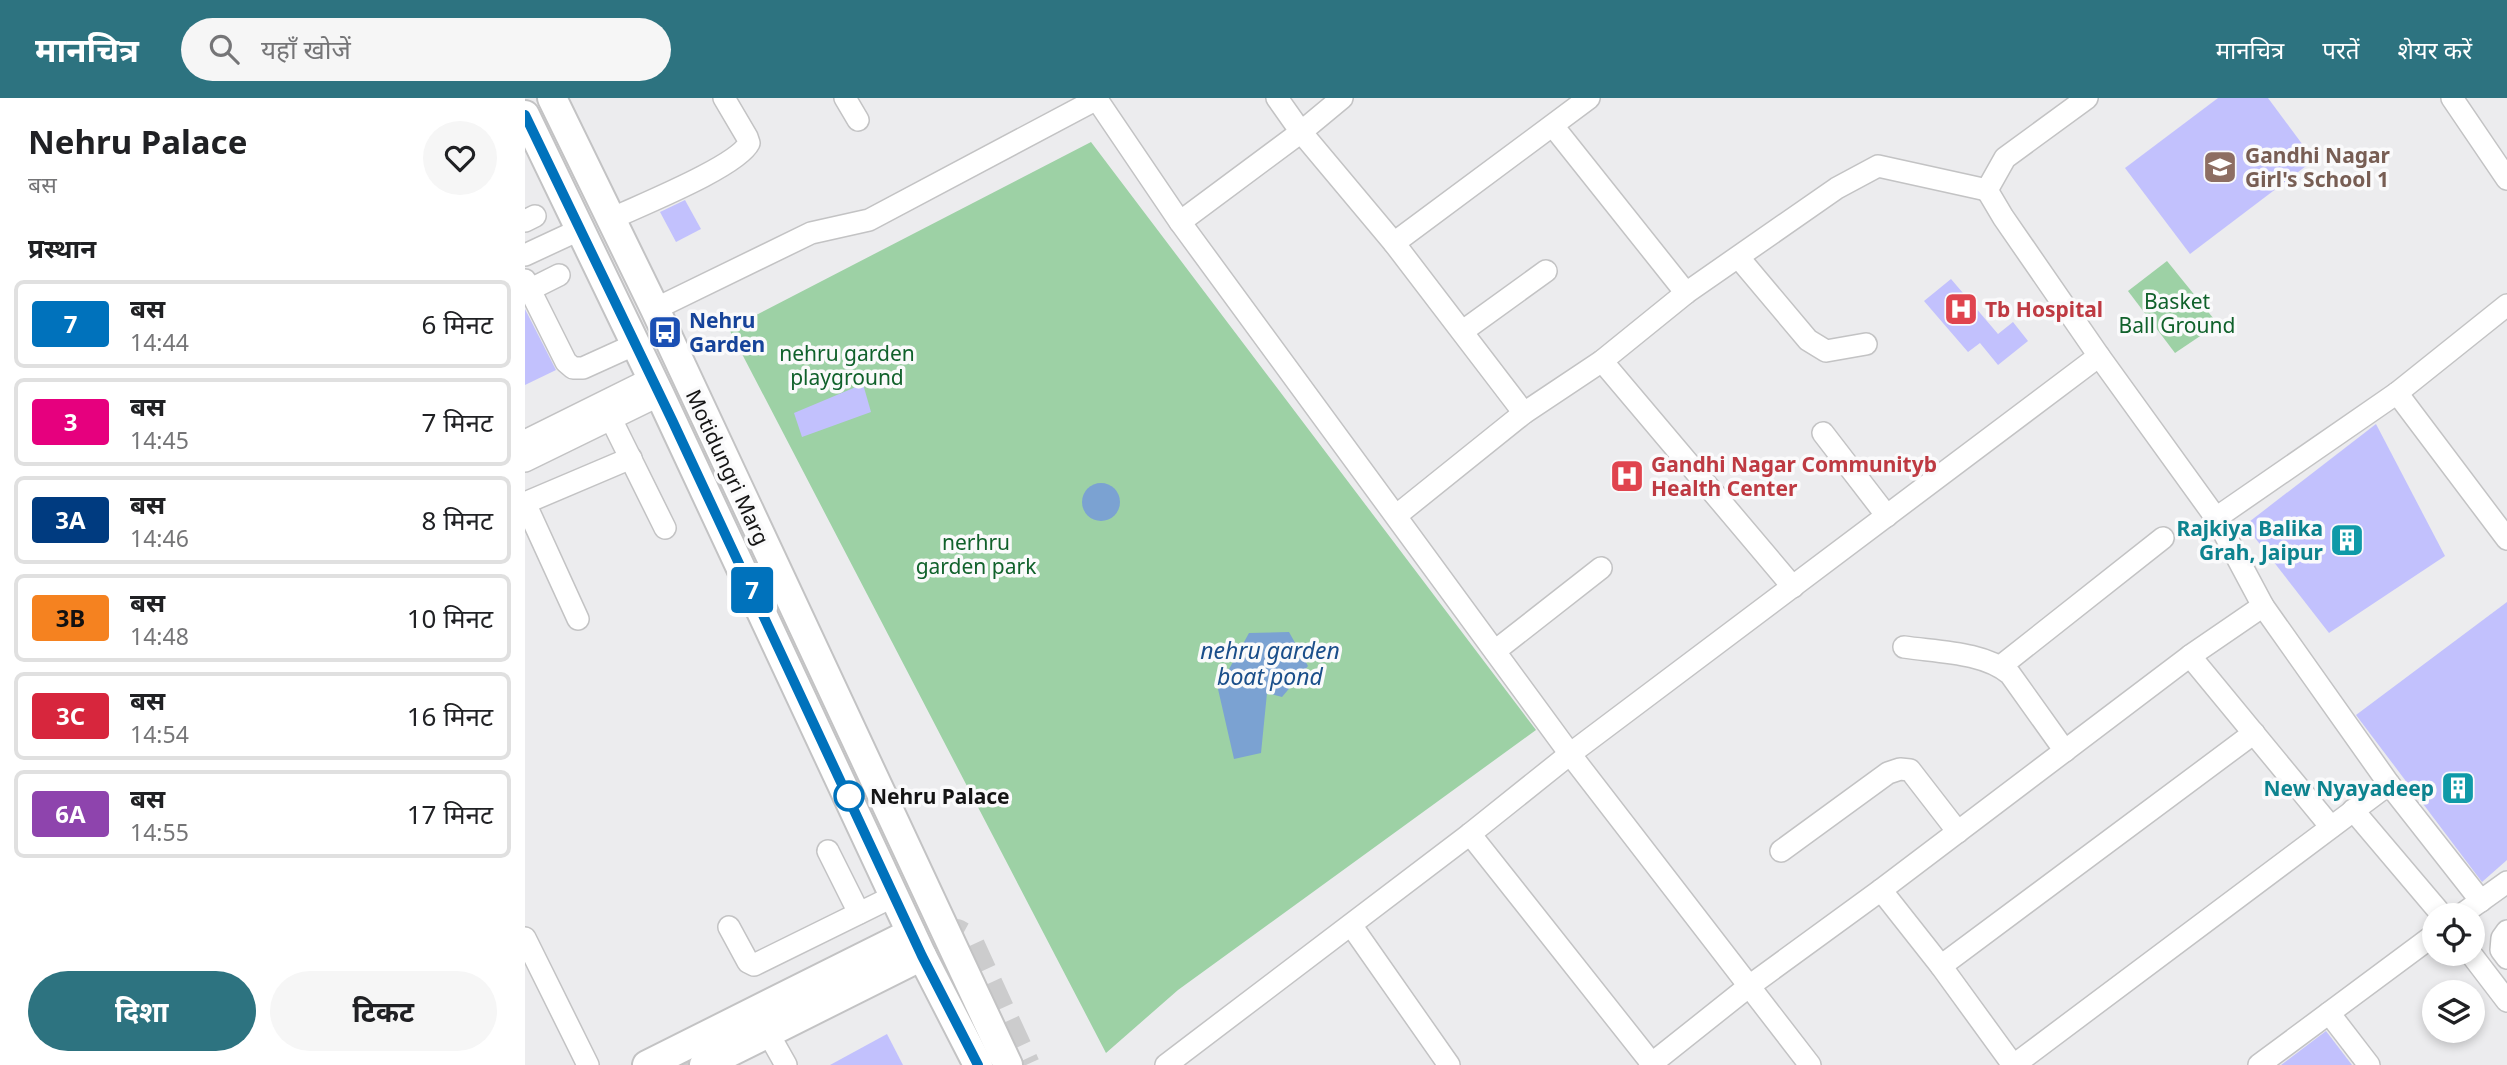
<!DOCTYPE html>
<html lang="hi">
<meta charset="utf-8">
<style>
:root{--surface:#fff;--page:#f6f6f6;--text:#202124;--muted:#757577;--line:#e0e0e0;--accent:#2d7380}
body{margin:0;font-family:"Noto Sans","Noto Sans Devanagari",sans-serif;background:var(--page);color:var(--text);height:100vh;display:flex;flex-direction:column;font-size:26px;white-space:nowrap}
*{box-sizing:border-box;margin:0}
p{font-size:23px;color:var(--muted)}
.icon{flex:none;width:38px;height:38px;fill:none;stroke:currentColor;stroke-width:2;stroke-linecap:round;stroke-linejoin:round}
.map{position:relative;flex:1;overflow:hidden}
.side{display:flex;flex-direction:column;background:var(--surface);width:525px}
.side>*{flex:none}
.badge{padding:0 14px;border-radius:5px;font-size:24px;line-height:46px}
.controls{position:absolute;left:1897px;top:805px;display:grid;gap:14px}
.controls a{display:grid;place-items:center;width:63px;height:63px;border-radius:50%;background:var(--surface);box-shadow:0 4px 10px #0003;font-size:35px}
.map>.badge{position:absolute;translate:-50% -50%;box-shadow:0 0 0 4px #fff}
h2{padding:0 28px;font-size:26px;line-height:63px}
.round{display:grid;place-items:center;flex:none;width:74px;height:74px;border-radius:37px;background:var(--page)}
.head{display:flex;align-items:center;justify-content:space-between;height:119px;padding:0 28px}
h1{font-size:33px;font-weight:700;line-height:52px}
.cta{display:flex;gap:14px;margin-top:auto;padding:14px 28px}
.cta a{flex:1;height:80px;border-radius:42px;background:var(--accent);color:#fff;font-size:28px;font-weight:700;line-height:80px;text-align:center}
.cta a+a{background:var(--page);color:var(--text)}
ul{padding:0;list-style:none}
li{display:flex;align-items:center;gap:21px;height:88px;margin:0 14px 10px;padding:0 14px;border:4px solid var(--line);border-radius:10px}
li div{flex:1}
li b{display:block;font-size:26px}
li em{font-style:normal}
li .badge{min-width:77px;font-weight:700;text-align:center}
header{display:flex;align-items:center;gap:42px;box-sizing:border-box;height:98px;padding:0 35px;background:var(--accent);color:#fff}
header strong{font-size:33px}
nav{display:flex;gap:38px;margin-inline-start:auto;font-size:24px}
.search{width:490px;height:63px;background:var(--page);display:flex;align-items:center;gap:18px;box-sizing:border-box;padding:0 24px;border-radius:38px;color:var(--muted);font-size:26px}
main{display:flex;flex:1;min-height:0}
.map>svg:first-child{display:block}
.green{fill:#9dd1a5}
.water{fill:#7ba2d2}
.building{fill:#c2c1fd}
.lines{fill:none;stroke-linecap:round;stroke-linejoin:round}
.major-tunnel{stroke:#cccccd;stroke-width:28;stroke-dasharray:28 14;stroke-linecap:butt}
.minor-casing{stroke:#c3c3c4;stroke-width:24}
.major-casing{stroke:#c3c3c4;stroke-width:32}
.minor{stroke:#fff;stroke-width:21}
.major{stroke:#fff;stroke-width:28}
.line-casing{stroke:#fff;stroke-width:16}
.line{stroke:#0072bc;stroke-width:10}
.stop-dot{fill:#fff;stroke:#0072bc;stroke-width:3.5}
.labels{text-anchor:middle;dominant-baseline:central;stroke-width:7;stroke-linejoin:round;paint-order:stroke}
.education-label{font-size:21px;font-weight:bold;fill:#785e54;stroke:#fafafb;text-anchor:start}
.park-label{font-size:21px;fill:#10612b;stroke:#fafafb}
.health-label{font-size:21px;font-weight:bold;fill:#be3a42;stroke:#fafafb;text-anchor:start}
.transit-label{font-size:21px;font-weight:bold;fill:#164399;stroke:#fafafb;text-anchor:start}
.street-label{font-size:21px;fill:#151515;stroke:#fafafb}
.culture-label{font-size:21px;font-weight:bold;fill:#0d838f;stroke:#fafafb;text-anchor:end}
.stop-label{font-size:21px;font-weight:bold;fill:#151515;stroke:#fafafb;text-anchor:start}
.water-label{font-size:23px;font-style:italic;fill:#1a4e8a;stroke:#fafafb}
</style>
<header>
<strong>मानचित्र</strong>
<div class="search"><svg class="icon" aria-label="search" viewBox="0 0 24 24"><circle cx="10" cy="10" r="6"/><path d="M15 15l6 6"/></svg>यहाँ खोजें</div>
<nav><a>मानचित्र</a><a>परतें</a><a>शेयर करें</a></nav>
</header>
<main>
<section class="side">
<div class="head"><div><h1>Nehru Palace</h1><p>बस</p></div><a class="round"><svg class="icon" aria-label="heart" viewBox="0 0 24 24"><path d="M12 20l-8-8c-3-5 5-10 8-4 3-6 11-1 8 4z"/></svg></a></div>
<h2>प्रस्थान</h2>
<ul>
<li><span class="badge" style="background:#0072bc;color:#fff">7</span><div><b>बस</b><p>14:44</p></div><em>6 मिनट</em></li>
<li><span class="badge" style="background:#e6007e;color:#fff">3</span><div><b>बस</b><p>14:45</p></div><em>7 मिनट</em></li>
<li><span class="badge" style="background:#003b80;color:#fff">3A</span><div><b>बस</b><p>14:46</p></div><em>8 मिनट</em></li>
<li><span class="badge" style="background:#f58220;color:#111">3B</span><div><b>बस</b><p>14:48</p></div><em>10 मिनट</em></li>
<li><span class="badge" style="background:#d7263d;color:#fff">3C</span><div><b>बस</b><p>14:54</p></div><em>16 मिनट</em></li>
<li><span class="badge" style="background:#8e44ad;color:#fff">6A</span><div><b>बस</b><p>14:55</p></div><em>17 मिनट</em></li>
</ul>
<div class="cta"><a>दिशा</a><a>टिकट</a></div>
</section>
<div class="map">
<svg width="1982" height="967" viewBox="0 0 1982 967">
<rect width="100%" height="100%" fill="#ececee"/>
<!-- green -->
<g class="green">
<path d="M566 44 1011 632 653 892 581 955 204 231Z"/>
<path d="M1642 163 1693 226 1650 255 1603 193Z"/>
</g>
<!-- water -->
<g class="water">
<circle cx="576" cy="404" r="19"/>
<path d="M764 534 783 568 757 599 742 595 736 655 709 661 693 591 724 535Z"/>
</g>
<!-- building -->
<g class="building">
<path d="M1693 0H1743L1789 62 1665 156 1600 70Z"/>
<path d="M160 102 176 131 151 144 135 114Z"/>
<path d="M1426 181 1473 236 1488 224 1503 243 1473 267 1455 245 1443 254 1399 203Z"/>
<path d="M0 211 31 272 0 287Z"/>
<path d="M338 286 346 314 277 339 269 315Z"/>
<path d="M1851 326 1920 458 1804 535 1720 427Z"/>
<path d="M1982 504V762L1957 784 1831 617Z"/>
<path d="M1801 933 1827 967H1756Z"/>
<path d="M362 936 378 967H305Z"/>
</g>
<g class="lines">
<!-- major-tunnel -->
<g class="major-tunnel">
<path d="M372 858 405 843 432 835 443 841 501 967"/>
<path d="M154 967 201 943"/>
</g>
<!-- minor casing -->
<g class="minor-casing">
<g id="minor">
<path d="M320 0 333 22"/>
<path d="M571 0 655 124 1045 656 1285 967"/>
<path d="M752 0 776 34 869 145 999 315"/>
<path d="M1562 0 1480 60 1462 92 1478 119 1574 258 1691 420 1872 295 1982 207"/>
<path d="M1927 0 1982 81"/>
<path d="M1028 28 1161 195"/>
<path d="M84 122C113 108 212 69 224 45L222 39 199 0"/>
<path d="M0 123 10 118"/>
<path d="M655 124 776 34 817 0"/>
<path d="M869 145 1064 0"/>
<path d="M0 157 56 131"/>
<path d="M1214 160 1283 242 1301 253 1341 246"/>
<path d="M0 182 41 264 48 270H58L111 246"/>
<path d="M0 194 34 177"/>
<path d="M130 211 286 135 344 122 572 1"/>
<path d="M938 233 1021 173"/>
<path d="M1077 263 1268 489"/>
<path d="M1872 295 1982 441"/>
<path d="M86 321 140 430"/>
<path d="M1298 335 1362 418"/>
<path d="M0 343 127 280"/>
<path d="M0 363 135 297"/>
<path d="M872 417 999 315 1077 263 1161 195 1312 90 1353 68 1462 92"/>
<path d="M1691 420 1738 508 1864 686 1956 803"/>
<path d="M53 521 0 405 106 360"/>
<path d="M1379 549C1413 554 1459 554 1485 576L1540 653"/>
<path d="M970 553 1076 470"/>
<path d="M1665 558 1806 729"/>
<path d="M1476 568 1638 440"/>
<path d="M1828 712 1917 817"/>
<path d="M945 736 1128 967"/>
<path d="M303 753 334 815"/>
<path d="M1256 753 1363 675 1375 671 1385 672 1433 734"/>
<path d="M1356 792 1416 868 1488 967"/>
<path d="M1936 817 1982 784"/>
<path d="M826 827 924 967"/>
<path d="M204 829 223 864 229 867 369 798"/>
<path d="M1982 833 1977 840 1976 852 1982 860"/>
<path d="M0 840 63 967"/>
<path d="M1946 856 1982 903"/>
<path d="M1416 868 1729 635"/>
<path d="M1804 915 1844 967"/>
<path d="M243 935 261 967"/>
<path d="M641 967 945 736 1045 656 1574 258"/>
<path d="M1125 967 1223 889 1356 792 1665 558 1738 508"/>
<path d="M1489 967 1864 686"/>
<path d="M1734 967 1909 837"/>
</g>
</g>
<!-- major casing -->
<g class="major-casing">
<g id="major">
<path d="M27 0 130 211 483 967"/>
<path d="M0 17 135 297 397 858 453 967"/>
<path d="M122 967 386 835"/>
<path d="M179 967 397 858"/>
</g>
</g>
<!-- minor -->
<use href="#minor" class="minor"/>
<!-- major -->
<use href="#major" class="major"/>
</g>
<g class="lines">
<!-- line casing -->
<g class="line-casing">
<path id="line" d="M0 17 147 322 397 858 453 967"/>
</g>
<!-- line -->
<use href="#line" class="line"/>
</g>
<!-- icons -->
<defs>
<g id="school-square" transform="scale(1.75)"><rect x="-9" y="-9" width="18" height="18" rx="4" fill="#8d6e63" stroke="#fafafb"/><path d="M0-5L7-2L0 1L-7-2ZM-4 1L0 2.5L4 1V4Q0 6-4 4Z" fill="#fff"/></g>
<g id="hospital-square" transform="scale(1.75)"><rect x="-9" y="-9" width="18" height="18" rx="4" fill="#e0444e" stroke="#fafafb"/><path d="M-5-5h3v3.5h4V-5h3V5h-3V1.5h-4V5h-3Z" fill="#fff"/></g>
<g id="bus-square" transform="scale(1.75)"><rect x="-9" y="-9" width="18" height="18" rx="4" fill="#1a4fb4" stroke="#fafafb"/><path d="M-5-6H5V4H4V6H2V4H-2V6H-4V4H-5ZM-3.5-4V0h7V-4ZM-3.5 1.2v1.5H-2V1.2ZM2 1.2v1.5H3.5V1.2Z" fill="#fff"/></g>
<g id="building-square" transform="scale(1.75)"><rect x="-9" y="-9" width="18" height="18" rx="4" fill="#0f9aa8" stroke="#fafafb"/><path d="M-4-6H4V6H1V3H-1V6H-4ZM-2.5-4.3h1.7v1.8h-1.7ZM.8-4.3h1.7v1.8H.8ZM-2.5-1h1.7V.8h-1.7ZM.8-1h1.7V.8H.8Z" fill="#fff"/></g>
</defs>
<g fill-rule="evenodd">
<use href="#school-square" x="1695" y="69"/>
<use href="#hospital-square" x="1436" y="211"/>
<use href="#bus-square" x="140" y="234"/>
<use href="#hospital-square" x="1102" y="378"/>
<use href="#building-square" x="1822" y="442"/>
<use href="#building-square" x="1933" y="690"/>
</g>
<!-- markers -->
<circle class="stop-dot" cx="324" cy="698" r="14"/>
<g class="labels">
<!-- education labels -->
<g class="education-label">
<text x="1720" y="57">Gandhi Nagar<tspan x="1720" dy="24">Girl's School 1</tspan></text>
</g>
<!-- park labels -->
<g class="park-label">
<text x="1652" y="203">Basket<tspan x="1652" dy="24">Ball Ground</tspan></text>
<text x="322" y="255">nehru garden<tspan x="322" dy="24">playground</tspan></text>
<text x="451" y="444">nerhru<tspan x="451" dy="24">garden park</tspan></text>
</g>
<!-- health labels -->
<g class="health-label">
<text x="1460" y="211">Tb Hospital</text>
<text x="1126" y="366">Gandhi Nagar Communityb<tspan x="1126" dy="24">Health Center</tspan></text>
</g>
<!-- transit labels -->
<g class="transit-label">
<text x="164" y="222">Nehru<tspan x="164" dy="24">Garden</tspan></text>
</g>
<!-- street labels -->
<g class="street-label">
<text transform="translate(203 369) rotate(65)">Motidungri Marg</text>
</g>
<!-- culture labels -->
<g class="culture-label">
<text x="1798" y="430">Rajkiya Balika<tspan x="1798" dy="24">Grah, Jaipur</tspan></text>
<text x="1909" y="690">New Nyayadeep</text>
</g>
<!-- stop labels -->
<g class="stop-label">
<text x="345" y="698">Nehru Palace</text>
</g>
<!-- water labels -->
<g class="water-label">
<text x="745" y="552">nehru garden<tspan x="745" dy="26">boat pond</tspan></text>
</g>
</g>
</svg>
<div class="controls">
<a><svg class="icon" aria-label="locate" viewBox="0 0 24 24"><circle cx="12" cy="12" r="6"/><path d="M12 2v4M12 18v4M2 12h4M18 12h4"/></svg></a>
<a><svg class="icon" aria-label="layers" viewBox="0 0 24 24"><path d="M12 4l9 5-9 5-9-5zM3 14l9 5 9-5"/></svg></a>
</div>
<b class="badge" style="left:227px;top:492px;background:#0072bc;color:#fff">7</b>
</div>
</main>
